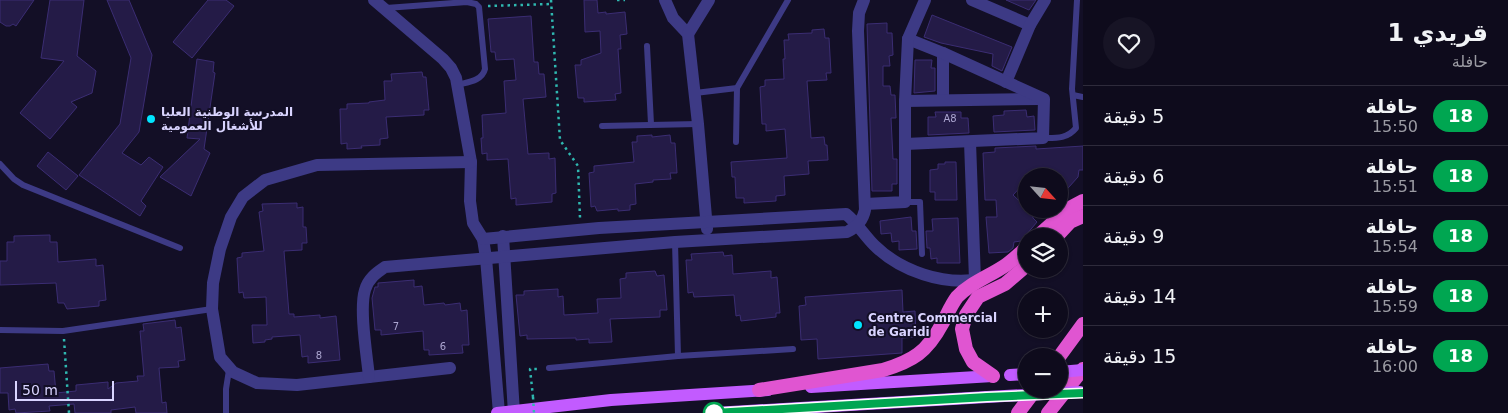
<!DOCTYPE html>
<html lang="ar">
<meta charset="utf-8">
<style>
:root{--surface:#0e0b1c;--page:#171425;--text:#f1f3f6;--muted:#9b9ba3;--line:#2e2b3b}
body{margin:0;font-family:"DejaVu Sans",Cairo,sans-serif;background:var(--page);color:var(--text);direction:rtl;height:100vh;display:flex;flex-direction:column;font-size:19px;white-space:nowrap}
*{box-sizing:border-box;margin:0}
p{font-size:16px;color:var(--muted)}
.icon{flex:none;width:28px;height:28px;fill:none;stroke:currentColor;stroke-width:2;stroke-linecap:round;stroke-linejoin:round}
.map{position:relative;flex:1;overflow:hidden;direction:ltr}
.side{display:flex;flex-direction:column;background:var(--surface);width:425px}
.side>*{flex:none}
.badge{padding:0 10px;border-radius:16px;font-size:18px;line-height:32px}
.needle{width:32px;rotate:117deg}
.tools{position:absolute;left:1018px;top:168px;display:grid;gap:10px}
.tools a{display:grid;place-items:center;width:50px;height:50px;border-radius:50%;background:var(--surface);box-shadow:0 1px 4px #0004,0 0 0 1px var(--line);font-size:25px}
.scale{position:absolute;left:15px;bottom:12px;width:99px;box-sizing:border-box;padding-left:5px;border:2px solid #d9d4ff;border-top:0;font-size:14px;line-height:18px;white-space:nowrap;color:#d9d4ff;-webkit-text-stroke:4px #130f26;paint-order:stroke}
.map>.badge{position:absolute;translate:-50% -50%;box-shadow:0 0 0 2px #fff}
.round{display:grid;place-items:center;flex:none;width:52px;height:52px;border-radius:26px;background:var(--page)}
.summary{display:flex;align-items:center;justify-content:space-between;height:85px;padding:0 20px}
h1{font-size:24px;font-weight:600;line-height:38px}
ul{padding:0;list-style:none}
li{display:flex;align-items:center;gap:15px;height:60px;padding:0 20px;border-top:1px solid var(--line)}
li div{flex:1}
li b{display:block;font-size:19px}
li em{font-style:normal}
li .badge{min-width:55px;font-weight:700;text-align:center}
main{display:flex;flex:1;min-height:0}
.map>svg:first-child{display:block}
.building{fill:#241b47;stroke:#3b2d73}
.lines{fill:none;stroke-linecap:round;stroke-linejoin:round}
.path{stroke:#2fb8b0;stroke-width:2.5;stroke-dasharray:2.5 4;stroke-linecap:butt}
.service{stroke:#3d3a85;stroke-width:6}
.minor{stroke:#3d3a85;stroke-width:12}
.primary{stroke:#c25bff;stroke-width:12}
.trunk{stroke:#e055d1;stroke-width:14}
.path-bridge{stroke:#2fb8b0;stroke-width:2.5;stroke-dasharray:2.5 4;stroke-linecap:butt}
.primary-bridge{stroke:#c25bff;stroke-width:12}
.line-casing{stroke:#fff;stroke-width:11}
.line{stroke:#00a651;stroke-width:8}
.poi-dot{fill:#00e5ff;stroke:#130f26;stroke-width:2}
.stop-dot{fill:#fff;stroke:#00a651;stroke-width:2.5}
.labels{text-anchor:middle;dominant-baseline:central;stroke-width:4;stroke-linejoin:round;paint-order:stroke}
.number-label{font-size:10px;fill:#aca6d1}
.poi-label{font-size:12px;font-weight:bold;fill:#d9d4ff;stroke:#130f26;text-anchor:start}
</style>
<main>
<section class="side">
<div class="summary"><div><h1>قريدي 1</h1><p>حافلة</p></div><a class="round"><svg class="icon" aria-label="heart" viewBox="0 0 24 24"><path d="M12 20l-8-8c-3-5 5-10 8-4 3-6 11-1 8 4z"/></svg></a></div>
<ul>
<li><span class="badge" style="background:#00a651;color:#fff">18</span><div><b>حافلة</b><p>15:50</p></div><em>5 دقيقة</em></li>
<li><span class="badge" style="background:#00a651;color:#fff">18</span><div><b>حافلة</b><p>15:51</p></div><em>6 دقيقة</em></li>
<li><span class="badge" style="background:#00a651;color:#fff">18</span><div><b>حافلة</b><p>15:54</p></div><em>9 دقيقة</em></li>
<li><span class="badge" style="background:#00a651;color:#fff">18</span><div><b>حافلة</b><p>15:59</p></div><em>14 دقيقة</em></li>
<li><span class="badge" style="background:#00a651;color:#fff">18</span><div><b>حافلة</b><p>16:00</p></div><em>15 دقيقة</em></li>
</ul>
</section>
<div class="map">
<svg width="1083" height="413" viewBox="0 0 1083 413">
<rect width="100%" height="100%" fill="#130f26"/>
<!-- building -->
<g class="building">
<path d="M0 0H34L16 26 13 24 10 26H6L0 22Z"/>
<path d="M50 0H84L77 56 96 71 92 93 71 102 77 107 50 139 20 113 64 61 41 58Z"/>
<path d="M107 0H129L152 55 139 132 122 153 141 165 149 157 163 167 141 201 146 206 140 216 79 175 120 124 131 58Z"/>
<path d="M208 0H226L234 6 192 58 173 42Z"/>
<path d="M584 0H597L598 13 606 12V14L625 12 627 34 620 35 621 49H618L621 93 615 94 616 100 584 102V98H578L575 65H581V60L601 53 600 31 585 32Z"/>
<path d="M1006 0H1036L1029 10Z"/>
<path d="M932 15 1012 47 1002 71 992 66 993 54 941 43 924 37Z"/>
<path d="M531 16 534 62H538L539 74H544L546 97 523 99 528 154 549 153V159L555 158 556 193 552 194V202L516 205V198L511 199 508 159 487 160V153L482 154 481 138H483L482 115 506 113 504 81 516 80 514 59 496 60 495 52H491L488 19Z"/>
<path d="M887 23V33H892L893 55 889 56 890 66H883V86H890L891 95H895L896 118H891L893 159H897V184H892V191H872L867 24Z"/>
<path d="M824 29 825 38H829L831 73H826L827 80 807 81 811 138 824 137 825 145H827L828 160 808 161 809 174 784 176 785 195 776 196V201L744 203V198H736L735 177H732L731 162 787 158 785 129 766 131V124H762L760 87 765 86V80L784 79 783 59H785L784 40H789L788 34 812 33V30Z"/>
<path d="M197 59 214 62 213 72 215 73 204 149 210 153 191 196 160 177 200 139 187 138Z"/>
<path d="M915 60H932L931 68H935V91L914 93Z"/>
<path d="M422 72 423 77H426L429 110H424V115L386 117 388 138 380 139V145L361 146 362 148 347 149V143L341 144 340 109H347V104L369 103V102L385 100 384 81H392L391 74Z"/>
<path d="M1026 110 1027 117 1034 116 1035 130 994 132 993 116 1004 115V111Z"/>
<path d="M935 112H961V118H968L969 133 928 135V117H936Z"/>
<path d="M652 135V137L670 135 671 143H675L677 173H670L671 179 653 180V182L635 184 636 204 630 205V210L618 211V209L597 211 595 206 591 207 589 173 594 172V166L634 162 632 142H637V136Z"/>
<path d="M1036 146V149L1083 146V170H1079L1078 177 1059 198V176H1026V181L1013 195 1032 213 1033 218 1037 222 1021 241 1014 242 1013 248 1008 252 989 253 986 217H997L996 200H985L983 153 995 152V148Z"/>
<path d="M48 152 78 176 66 190 37 166Z"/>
<path d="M945 162H956L957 200H935V192H930V170L938 169V164H945Z"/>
<path d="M297 203V208L303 207V227H306L307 243H302V250L284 251 289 314H294V317L320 315V318L336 316 340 360 308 363V356L302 357 300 335 272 337V339L265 340V342L253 343 252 325H267L266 297 244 298 243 292 239 293 237 258 242 257V253L264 251 259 212 263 211 262 204Z"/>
<path d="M911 217 912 231H916L917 249 899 250V241L892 242 891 233 881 234 880 221Z"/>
<path d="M958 218 960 263H937V258L931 259 930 248H927L926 231H933L932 219Z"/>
<path d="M50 235V242H57L58 262 96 259V266L103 265 106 300 99 301V306L67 309 64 303H58L56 283 0 285V261H7V242H14V236Z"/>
<path d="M723 252 724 256 732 255 733 274 771 271V278L777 277 780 313H776V317L741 321 740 315 736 316 734 295 694 297 693 292 688 293 686 260H692L691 254Z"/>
<path d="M655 271 657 276 664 275 667 310H660V317L610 319 612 342 589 343V339L576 340V338L527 339V335L520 336 516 295H524V291L558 289V297L563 296 564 315 598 313 597 299 621 298 620 279 626 278V273Z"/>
<path d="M414 280V287L422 286 424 305 444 303 445 305 460 303 461 311 467 310 469 345H462L463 353 429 355V350H424L423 331 381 335V330H375L372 298 375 287H378V283Z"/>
<path d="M902 290 903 312 915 311 916 337 902 338V353L818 359 817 339 801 340 799 306 806 305 805 297Z"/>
<path d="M175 320 176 328 181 327 185 360 178 361 179 367 159 368 162 403 166 402 167 413H136L135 407 111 410V413H75L74 404 49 406 50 411 16 413 15 409 9 410 8 393H0V368L48 364 49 371H54L56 393 76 391V385L108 382V389L116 383 138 381 137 376H144L140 331H144L143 324Z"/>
</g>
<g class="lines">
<!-- path -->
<g class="path">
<path d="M551 0 560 140 578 166 580 218"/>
<path d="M617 0H625"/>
<path d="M488 6 551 4"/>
<path d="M64 339 69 413"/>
<path d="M533 397 530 369H540"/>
</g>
<!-- service -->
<g class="service">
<path d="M386 8 467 2 476 4 479 7 485 69C482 81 468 82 457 85"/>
<path d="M647 46 651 124"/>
<path d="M695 93 737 88"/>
<path d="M1073 95 1083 97"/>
<path d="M602 126 698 124"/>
<path d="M1043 138C1056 138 1067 139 1076 128L1072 89 1077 0"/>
<path d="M736 142 737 88 788 0"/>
<path d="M0 164 14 179 23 185 180 248"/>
<path d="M905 202H920L922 254"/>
<path d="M675 242 678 356"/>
<path d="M0 330 63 331 212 309"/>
<path d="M549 368 678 356 793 349"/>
<path d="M226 413V389L229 370"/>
</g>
<!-- minor -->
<g class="minor">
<path d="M374 0 443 59 451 68 456 78 471 162 470 201 473 223 483 239 486 258 499 413"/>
<path d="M665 0 673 18 688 34 698 124 707 229"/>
<path d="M972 0 1030 25"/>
<path d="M688 34 709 0"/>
<path d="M943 53V100"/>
<path d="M1006 82 1030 25 1045 0"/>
<path d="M905 101 1039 99"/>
<path d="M970 142 975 280"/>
<path d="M905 144 1043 138 1044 99 943 53 908 39"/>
<path d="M865 204 905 202V101L908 39 925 0"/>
<path d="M503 236 514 413"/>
<path d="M483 239 599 228 846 214C857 223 864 235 874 245 900 271 944 286 980 279"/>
<path d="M450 368 297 385 257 383 233 372 220 357 212 309 213 283 220 249 231 217 243 197 265 180 317 165 471 162"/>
<path d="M369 377C367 356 359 309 365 290 368 279 376 273 385 267L675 242 847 232C857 227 863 220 865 210L858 31 859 13 864 0"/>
</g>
<!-- primary -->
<g class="primary">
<path d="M1010 375 1026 374"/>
<path d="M811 387 993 376"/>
<path d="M497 413 611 400 768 390"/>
<path d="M714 413 987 397"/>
</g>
<!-- trunk -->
<g class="trunk">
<path d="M1038 236 1068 209 1083 201"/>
<path d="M1057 236 1070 222 1083 216"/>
<path d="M1059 357 1083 324"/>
<path d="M993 376 973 362 966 349 962 329 966 315 978 297 1005 284 1026 266"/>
<path d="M759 390 883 370C913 361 927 352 942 324 947 315 951 305 957 297 970 283 990 276 1006 265 1013 260 1020 253 1026 248"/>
<path d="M1018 413 1036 389"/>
<path d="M1048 413 1083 369"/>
</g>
<!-- path-bridge -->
<path class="path-bridge" d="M533 397 534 413"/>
<!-- primary-bridge -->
<g class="primary-bridge">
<path d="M1059 372 1083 370"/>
<path d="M987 397 1080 392"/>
</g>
</g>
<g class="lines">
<!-- line casing -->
<g class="line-casing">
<path id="line" d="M714 413 987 397 1083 393"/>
</g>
<!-- line -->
<use href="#line" class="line"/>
</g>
<!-- markers -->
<g class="poi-dot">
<circle cx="151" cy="119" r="5"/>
<circle cx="858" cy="325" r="5"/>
</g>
<circle class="stop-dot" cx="714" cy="413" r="10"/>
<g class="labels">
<!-- number labels -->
<g class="number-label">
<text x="950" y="118">A8</text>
<text x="396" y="326">7</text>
<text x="443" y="346">6</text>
<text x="319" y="355">8</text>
</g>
<!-- poi labels -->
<g class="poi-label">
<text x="161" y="112">المدرسة الوطنية العليا<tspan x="161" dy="14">للأشغال العمومية</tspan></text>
<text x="868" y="318">Centre Commercial<tspan x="868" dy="14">de Garidi</tspan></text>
</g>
</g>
</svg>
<div class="tools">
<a><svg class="needle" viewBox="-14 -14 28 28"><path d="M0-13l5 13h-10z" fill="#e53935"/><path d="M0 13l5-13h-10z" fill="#9b9ba3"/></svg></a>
<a><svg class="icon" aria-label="layers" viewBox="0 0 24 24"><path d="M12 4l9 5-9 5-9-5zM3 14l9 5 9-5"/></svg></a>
<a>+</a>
<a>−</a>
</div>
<div class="scale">50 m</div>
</div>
</main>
